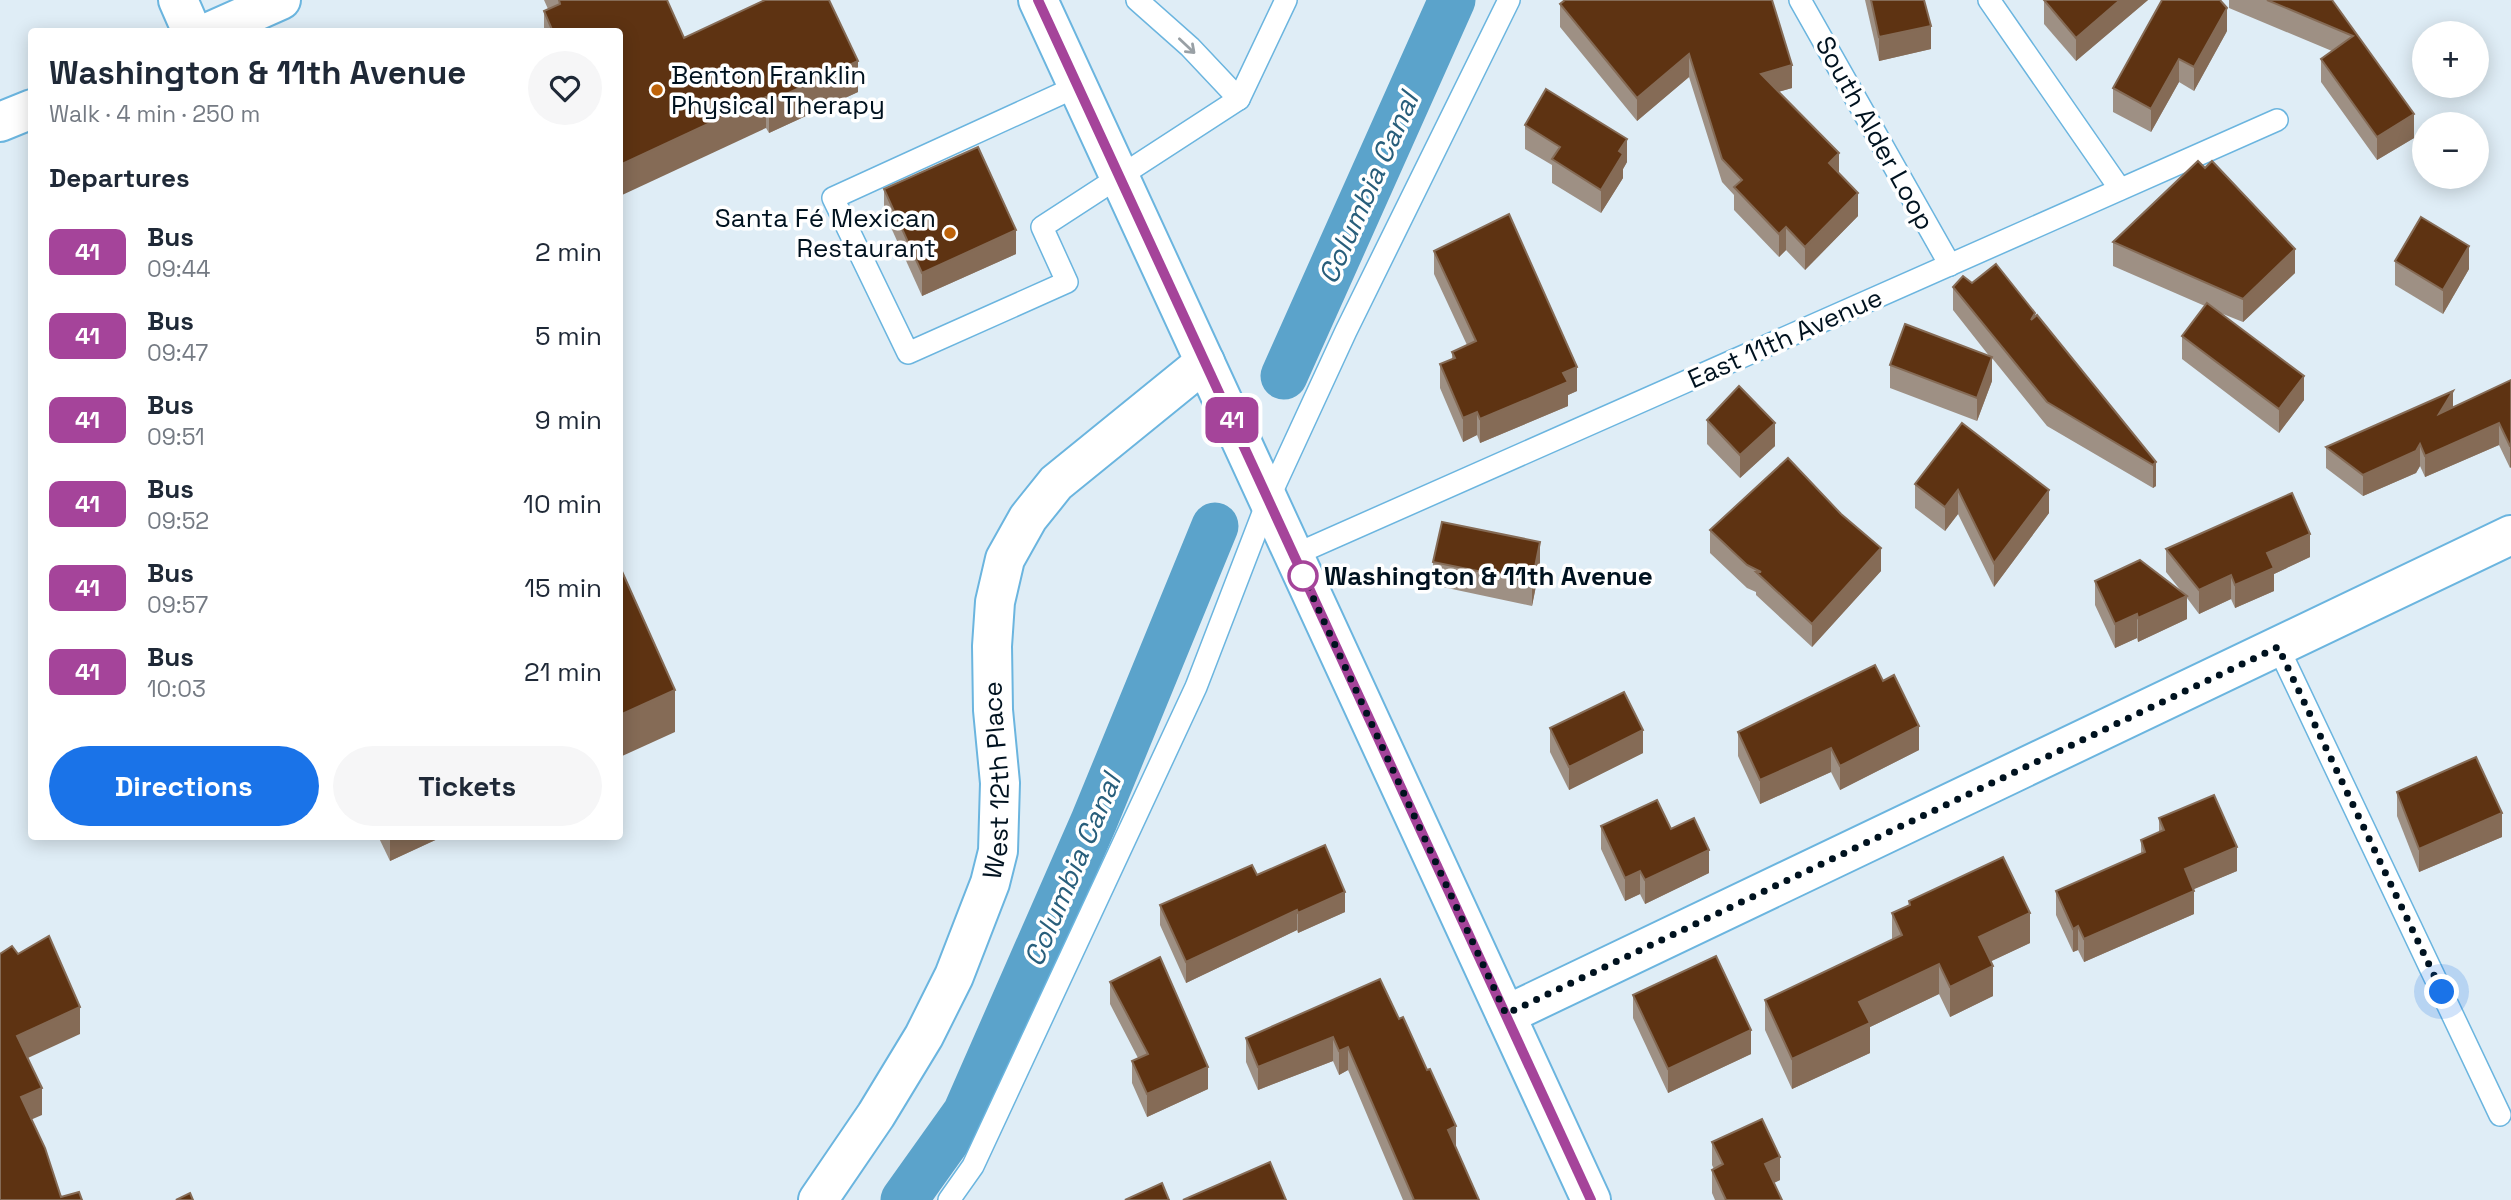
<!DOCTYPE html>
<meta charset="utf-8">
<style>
:root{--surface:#fff;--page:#f6f6f7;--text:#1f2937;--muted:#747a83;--accent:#1a73e8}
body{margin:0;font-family:"Space Grotesk",sans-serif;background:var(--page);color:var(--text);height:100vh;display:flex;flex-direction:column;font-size:26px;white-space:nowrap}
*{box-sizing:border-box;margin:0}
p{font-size:23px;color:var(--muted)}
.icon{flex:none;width:38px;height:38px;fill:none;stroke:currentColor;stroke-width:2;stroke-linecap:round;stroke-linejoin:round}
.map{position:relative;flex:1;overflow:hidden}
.side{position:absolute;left:28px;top:28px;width:595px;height:812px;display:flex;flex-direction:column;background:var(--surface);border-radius:7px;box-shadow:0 4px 18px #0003}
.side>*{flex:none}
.badge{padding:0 14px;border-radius:10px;font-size:24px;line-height:46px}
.tools{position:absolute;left:2412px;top:21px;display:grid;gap:14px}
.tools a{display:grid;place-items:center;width:77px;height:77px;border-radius:50%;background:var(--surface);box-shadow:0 4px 18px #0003;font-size:35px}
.you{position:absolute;width:35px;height:35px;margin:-18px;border:5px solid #fff;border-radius:50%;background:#1a73e8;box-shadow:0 0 0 10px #1a73e833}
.map>.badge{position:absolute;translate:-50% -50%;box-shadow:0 0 0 4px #fff}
h2{padding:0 21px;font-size:26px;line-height:63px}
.round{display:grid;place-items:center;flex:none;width:74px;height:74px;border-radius:37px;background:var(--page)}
.overview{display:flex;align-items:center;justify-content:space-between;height:119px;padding:0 21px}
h1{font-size:33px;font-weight:700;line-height:52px}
.action{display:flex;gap:14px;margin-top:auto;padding:14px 21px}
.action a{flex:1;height:80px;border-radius:42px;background:var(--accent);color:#fff;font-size:28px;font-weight:700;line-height:80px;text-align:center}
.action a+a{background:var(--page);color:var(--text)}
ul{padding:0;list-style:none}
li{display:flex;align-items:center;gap:21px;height:84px;padding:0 21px}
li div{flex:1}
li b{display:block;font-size:26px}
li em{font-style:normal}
li .badge{min-width:77px;font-weight:700;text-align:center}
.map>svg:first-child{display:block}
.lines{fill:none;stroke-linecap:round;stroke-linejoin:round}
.canal{stroke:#5ba3cb;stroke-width:47}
.service-casing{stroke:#6bb5df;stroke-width:24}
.minor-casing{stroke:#6bb5df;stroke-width:42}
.secondary-casing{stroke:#6bb5df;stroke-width:42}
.service{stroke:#fff;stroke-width:21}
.minor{stroke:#fff;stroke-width:38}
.secondary{stroke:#fff;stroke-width:38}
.wall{fill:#9e9084}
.shaded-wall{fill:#856b56}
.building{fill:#5e3312;stroke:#856b56;stroke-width:2}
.oneway{stroke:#99a0a5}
.line-casing{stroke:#fff;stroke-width:16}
.line{stroke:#a5449a;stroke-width:10}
.walk{stroke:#00121f;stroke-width:7;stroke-dasharray:0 12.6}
.poi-dot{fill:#bd6209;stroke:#fff;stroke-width:2.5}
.stop-dot{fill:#fff;stroke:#a5449a;stroke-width:3.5}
.labels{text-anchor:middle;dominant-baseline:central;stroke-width:7;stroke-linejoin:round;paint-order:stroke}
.poi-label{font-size:26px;fill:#00121f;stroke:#fff;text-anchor:start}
.street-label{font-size:26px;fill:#00121f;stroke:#fff}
.stop-label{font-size:26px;font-weight:bold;fill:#00121f;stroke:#fff;text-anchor:start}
.water-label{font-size:28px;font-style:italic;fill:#285e7b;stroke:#fff}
</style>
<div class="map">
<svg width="2511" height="1200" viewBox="0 0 2511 1200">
<rect width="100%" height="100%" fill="#dfedf6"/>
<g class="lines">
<!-- canal -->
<g class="canal">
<path d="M1284 376 1452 0"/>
<path d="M904 1200 966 1113 1094 821 1215 526"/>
</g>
<!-- service casing -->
<g class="service-casing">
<g id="service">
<path d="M1137 0 1190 47 1239 99"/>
<path d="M1800 0 1950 265"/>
<path d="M1989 0 2120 189"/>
<path d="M1078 86 833 198 908 353 1067 282 1042 227 1239 99 1286 0"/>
<path d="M1294 555 2277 120"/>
<path d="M2278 647 2500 1115"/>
<path d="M949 1200 973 1166 1196 687 1268 500 1346 331 1509 0"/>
</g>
</g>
<!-- minor casing -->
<g class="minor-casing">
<g id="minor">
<path d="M178 0 192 32"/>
<path d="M1506 1015 2511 535"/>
<path id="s1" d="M818 1200 876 1115 924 1036 954 976 990 883 998 851 1000 783 993 710 992 646 995 602 1005 559 1028 518 1056 483 1205 362"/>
</g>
</g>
<!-- secondary casing -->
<g class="secondary-casing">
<g id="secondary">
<path d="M1038 0 1591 1200"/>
<path d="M209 32 281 0"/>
<path d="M0 122 32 109"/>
</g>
</g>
<!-- service -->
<use href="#service" class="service"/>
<!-- minor -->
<use href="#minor" class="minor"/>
<!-- secondary -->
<use href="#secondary" class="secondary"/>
</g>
<!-- wall -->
<g class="wall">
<path d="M544 0H667L684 38 858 92 769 133 766 128 620 32H544V11L548 9Z"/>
<path d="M1865 0H1924L1931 49 1879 61Z"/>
<path d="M2044 0H2148L2076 61 2044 24Z"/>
<path d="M2229 0H2332L2414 138 2377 160 2321 82V59L2332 51 2229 8Z"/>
<path d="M1560 4 1792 88 1778 92 1839 173 1858 216 1805 270 1786 250 1779 257 1734 210V195L1722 182 1689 77 1637 121 1560 27Z"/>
<path d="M2227 31 2194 91 2179 82 2151 132 2113 112V88Z"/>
<path d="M1525 125 1627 162 1623 169V178L1601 213 1552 183V165L1525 149Z"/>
<path d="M884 189 1016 254 922 296 884 212Z"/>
<path d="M2113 242 2295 273 2243 322 2218 312 2304 400 2279 433 2182 359V336L2205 306 2113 266Z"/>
<path d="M1434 251 1577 391 1568 395V406L1480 443 1477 435 1463 442 1440 388V364L1452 359V352L1467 345 1434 274Z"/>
<path d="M2395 261 2469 269 2443 314 2395 285Z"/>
<path d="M1972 283 2035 316 2156 462V486L2153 488 2047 426 1992 358V381L1977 421 1890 388V365L1990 357 1953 310V287Z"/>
<path d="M2511 380V467L2510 468 2499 445 2425 477 2420 466 2416 473 2363 496 2326 468V447L2453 407Z"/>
<path d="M1707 420 1775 446 1740 478 1707 444Z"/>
<path d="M1962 423 2049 513 1994 587 1958 514 1945 531 1915 508V484Z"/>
<path d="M1710 530 1881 571 1812 647 1756 595V592L1747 588 1710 553Z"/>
<path d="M2166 549 2310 557 2274 574V591L2235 608 2231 599 2199 614 2187 598V619L2138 642 2137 638 2115 648 2095 605V581L2182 592 2166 572Z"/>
<path d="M1433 562 1540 566 1532 606 1433 585Z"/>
<path d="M1550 728 1643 753 1569 790 1550 752Z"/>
<path d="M1738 732 1919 750 1840 790 1831 772 1760 804 1738 756Z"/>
<path d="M2397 792 2502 837 2419 872 2397 816Z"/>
<path d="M2159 818 2237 871 2193 889 2194 914 2084 962 2078 950 2073 952 2056 915V891L2141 854V840L2159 832Z"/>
<path d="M1601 826 1671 829 1709 873 1645 904 1640 894 1625 901 1601 849Z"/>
<path d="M378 836H444L390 861Z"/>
<path d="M1909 901 2030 943 1991 961 1993 996 1950 1017 1939 994 1870 1027V1053L1792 1089 1765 1030V1000L1892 940V913L1909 905Z"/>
<path d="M1160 905 1345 912 1298 933 1297 930 1186 983 1160 925Z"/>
<path d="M1380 979 1456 1147 1479 1200H1403L1348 1070 1339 1075 1333 1061 1258 1090 1246 1062V1038Z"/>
<path d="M1110 982 1208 1089 1147 1117 1132 1083V1061L1138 1058 1110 1004Z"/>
<path d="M1633 995 1751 1054 1668 1093 1633 1018Z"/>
<path d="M1712 1142 1780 1180 1774 1183 1782 1200H1715L1712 1193V1170L1714 1169 1712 1165Z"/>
</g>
<!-- shaded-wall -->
<g class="shaded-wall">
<path d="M2120 0H2148L2076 61V38Z"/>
<path d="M2227 8V31L2194 91V67Z"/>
<path d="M1931 26V49L1879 61V37Z"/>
<path d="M1689 54V77L1637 121V98Z"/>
<path d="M2179 59V82L2151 132V109Z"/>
<path d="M858 61V92L769 133V102Z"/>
<path d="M1792 65V88L1761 97V74Z"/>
<path d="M766 97V128L620 196V165Z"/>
<path d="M2414 114V138L2377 160V137Z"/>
<path d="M1627 139V162L1623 169V178L1601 213V190L1619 151Z"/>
<path d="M1839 153V176L1829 163Z"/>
<path d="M1858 193V216L1805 270V247Z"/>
<path d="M1786 227V250L1779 257V234Z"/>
<path d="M1016 230V254L922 296V273Z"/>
<path d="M2469 246V269L2443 314V290Z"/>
<path d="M2295 249V273L2243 322V299Z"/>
<path d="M1992 357V381L1977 421V398Z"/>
<path d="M1577 367V391L1568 395V406L1480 443V419L1563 373Z"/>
<path d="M2304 376V400L2279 433V409Z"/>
<path d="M2453 391V412L2439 414Z"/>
<path d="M1477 412V435L1463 442V418Z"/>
<path d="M1775 423V446L1740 478V455Z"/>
<path d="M2499 423V445L2425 477V456Z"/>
<path d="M2420 444V466L2416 473 2363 496V475Z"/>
<path d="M2510 446H2511V467L2510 468Z"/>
<path d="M2156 462V486L2153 488V465Z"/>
<path d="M1958 490V514L1945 531V507Z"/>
<path d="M2049 490V513L1994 587V563Z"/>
<path d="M2310 534V557L2274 574V591L2235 608V585L2267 553Z"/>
<path d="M1540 542V566L1532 606V582Z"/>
<path d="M1881 548V571L1812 647V624Z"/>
<path d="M2231 575V599L2199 614V590Z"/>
<path d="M2187 596V619L2138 642V618Z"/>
<path d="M2137 614V638L2115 648V624Z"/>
<path d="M675 690V732L620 757V715Z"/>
<path d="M1919 726V750L1840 790V766Z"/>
<path d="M1643 730V753L1569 790V767Z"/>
<path d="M1831 748V772L1760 804V780Z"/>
<path d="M2502 813V837L2419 872V849Z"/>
<path d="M390 836H444L390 861Z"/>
<path d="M2237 847V871L2185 893V869Z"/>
<path d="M1709 850V873L1645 904V880Z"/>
<path d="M1640 871V894L1625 901V878Z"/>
<path d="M2194 891V914L2084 962V939Z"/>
<path d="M1345 892V912L1298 933V913Z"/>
<path d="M1297 910V930L1186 983V962Z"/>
<path d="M2030 913V943L1979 967V937Z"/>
<path d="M2078 926V950L2073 952V929Z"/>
<path d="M1939 964V994L1870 1027V1053L1792 1089V1059L1859 1002Z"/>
<path d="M1993 966V996L1950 1017V987Z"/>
<path d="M80 1007V1034L17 1063V1036Z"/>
<path d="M1751 1030V1054L1668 1093V1069Z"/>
<path d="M1333 1037V1061L1258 1090V1067Z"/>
<path d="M1348 1047V1070L1339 1075V1051Z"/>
<path d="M1208 1067V1089L1147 1117V1094Z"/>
<path d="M42 1088V1115L21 1124V1097Z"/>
<path d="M1456 1126V1150L1448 1130Z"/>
<path d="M1780 1157V1180L1765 1187V1164Z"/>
</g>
<!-- building -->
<g class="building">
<path d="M559 0H667L684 38 765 0H829L858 61 769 102 766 97 620 165V32H553L544 11 560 4Z"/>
<path d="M1565 0H1772L1792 65 1761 74 1839 153 1829 163 1858 193 1805 247 1786 227 1779 234 1734 187 1742 180 1722 159 1689 54 1637 98 1560 4Z"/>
<path d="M1871 0H1924L1931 26 1879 37Z"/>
<path d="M2044 0H2120L2076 38Z"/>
<path d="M2162 0H2220L2227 8 2194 67 2179 59 2151 109 2113 88Z"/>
<path d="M2267 0H2332L2414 114 2377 137 2321 59 2353 36Z"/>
<path d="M1546 89 1627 139 1619 151 1623 154 1601 190 1552 159 1560 147 1525 125Z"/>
<path d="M978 147 1016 230 922 273 884 189Z"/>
<path d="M2198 161 2205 168 2212 161 2295 249 2243 299 2113 242Z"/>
<path d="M1509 214 1577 367 1563 373 1568 382 1480 419 1477 412 1463 418 1440 364 1455 358 1452 352 1476 341 1434 251Z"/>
<path d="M2421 217 2469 246 2443 290 2395 261Z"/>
<path d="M1996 264 2035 313 2031 320 2037 315 2156 462 2153 465 2047 402 1953 287 1963 276 1972 283Z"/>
<path d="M2207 303 2304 376 2279 409 2182 336Z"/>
<path d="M1905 324 1992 357 1977 398 1890 365Z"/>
<path d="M2511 380V446H2510L2499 423 2425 456 2420 444 2416 451 2363 475 2326 447 2453 391 2439 414Z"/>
<path d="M1739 386 1775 423 1740 455 1707 420Z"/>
<path d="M1962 423 2049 490 1994 563 1958 490 1945 507 1915 484Z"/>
<path d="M1788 458 1841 514 1881 548 1812 624 1756 572H1761L1747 565 1710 530Z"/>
<path d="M2292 493 2310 534 2267 553 2274 568 2235 585 2231 575 2199 590 2166 549Z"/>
<path d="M1442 522 1540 542 1532 582 1433 562Z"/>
<path d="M2140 560 2187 596 2138 618 2137 614 2115 624 2095 581Z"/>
<path d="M620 567 675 690 620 715Z"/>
<path d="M1875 665 1883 681 1894 675 1919 726 1840 766 1831 748 1760 780 1738 732Z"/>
<path d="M1624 692 1643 730 1569 767 1550 728Z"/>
<path d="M2476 757 2502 813 2419 849 2397 792Z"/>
<path d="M2214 795 2237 847 2185 869 2194 891 2084 939 2078 926 2073 929 2056 891 2145 852 2141 840 2164 830 2159 818Z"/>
<path d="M1657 800 1671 829 1694 818 1709 850 1645 880 1640 871 1625 878 1601 826Z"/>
<path d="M1325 845 1345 892 1298 913 1297 910 1186 962 1160 905 1252 865 1257 875Z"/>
<path d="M2003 857 2030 913 1979 937 1993 966 1950 987 1939 964 1859 1002 1870 1023 1792 1059 1765 1000 1902 935 1892 913 1910 905 1909 901Z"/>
<path d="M49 936 80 1007 17 1036 42 1088 21 1097 45 1148 61 1197 79 1192 82 1200H0V954L12 946 18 954Z"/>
<path d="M1716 956 1751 1030 1668 1069 1633 995Z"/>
<path d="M1160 957 1208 1067 1147 1094 1132 1061 1148 1054 1110 982Z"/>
<path d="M1380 979 1399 1019 1403 1017 1427 1070 1430 1069 1456 1126 1448 1130 1479 1200H1414L1348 1047 1339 1051 1333 1037 1258 1067 1246 1038Z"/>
<path d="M1762 1119 1780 1157 1765 1164 1782 1200H1726L1712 1170 1723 1164 1712 1142Z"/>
<path d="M1270 1162 1286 1200H1183Z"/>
<path d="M1162 1183 1169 1200H1125Z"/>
<path d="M190 1193 193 1200H176Z"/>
</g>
<!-- one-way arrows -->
<defs><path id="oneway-shaft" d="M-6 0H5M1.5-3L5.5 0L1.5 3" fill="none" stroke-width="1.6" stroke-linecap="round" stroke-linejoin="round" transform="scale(1.75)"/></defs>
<use class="oneway" href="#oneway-shaft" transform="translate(1187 46) rotate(43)"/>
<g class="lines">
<!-- line casing -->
<g class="line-casing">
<path id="line" d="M1038 0 1591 1200"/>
</g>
<!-- line -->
<use href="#line" class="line"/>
<!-- walk -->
<path class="walk" d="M1303 576 1506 1014 2278 647 2442 992"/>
</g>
<!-- markers -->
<g class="poi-dot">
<circle cx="657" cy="90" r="7"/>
<circle cx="950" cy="233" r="7"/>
</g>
<circle class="stop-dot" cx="1303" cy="576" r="14"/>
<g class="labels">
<!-- poi labels -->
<g class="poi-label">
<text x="671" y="75">Benton Franklin<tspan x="671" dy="30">Physical Therapy</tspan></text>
<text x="936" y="218" text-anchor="end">Santa Fé Mexican<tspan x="936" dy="30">Restaurant</tspan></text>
</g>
<!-- street labels -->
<g class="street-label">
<text transform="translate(1875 133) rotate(61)">South Alder Loop</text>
<text transform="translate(1785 338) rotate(-24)">East 11th Avenue</text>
<text stroke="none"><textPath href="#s1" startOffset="466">West 12th Place</textPath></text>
</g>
<!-- stop labels -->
<g class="stop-label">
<text x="1324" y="576">Washington &amp; 11th Avenue</text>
</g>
<!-- water labels -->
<g class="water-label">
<text transform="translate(1368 188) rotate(-66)">Columbia Canal</text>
<text transform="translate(1072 870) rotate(-67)">Columbia Canal</text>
</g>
</g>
</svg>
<div class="tools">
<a>+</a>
<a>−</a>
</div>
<div class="you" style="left:2442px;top:992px"></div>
<b class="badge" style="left:1232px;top:420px;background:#a5449a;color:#fff">41</b>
<section class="side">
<div class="overview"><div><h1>Washington &amp; 11th Avenue</h1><p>Walk · 4 min · 250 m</p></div><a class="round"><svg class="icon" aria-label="heart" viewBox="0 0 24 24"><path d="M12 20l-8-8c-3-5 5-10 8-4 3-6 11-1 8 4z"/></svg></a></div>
<h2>Departures</h2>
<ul>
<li><span class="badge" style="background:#a5449a;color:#fff">41</span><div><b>Bus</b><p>09:44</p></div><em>2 min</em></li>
<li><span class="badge" style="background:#a5449a;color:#fff">41</span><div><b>Bus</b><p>09:47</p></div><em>5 min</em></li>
<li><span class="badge" style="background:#a5449a;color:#fff">41</span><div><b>Bus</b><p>09:51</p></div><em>9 min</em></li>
<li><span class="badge" style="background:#a5449a;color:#fff">41</span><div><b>Bus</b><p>09:52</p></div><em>10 min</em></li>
<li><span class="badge" style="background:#a5449a;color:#fff">41</span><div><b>Bus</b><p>09:57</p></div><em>15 min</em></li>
<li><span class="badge" style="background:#a5449a;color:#fff">41</span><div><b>Bus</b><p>10:03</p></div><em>21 min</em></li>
</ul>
<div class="action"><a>Directions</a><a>Tickets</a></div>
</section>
</div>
